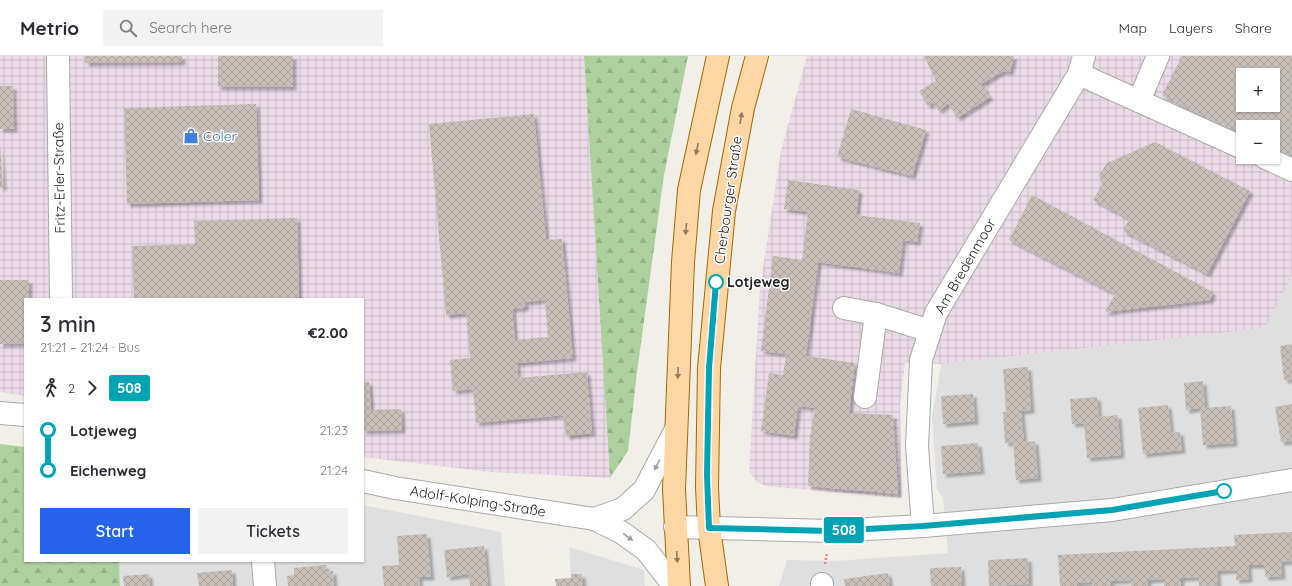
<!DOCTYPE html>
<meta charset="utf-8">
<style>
:root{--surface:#fff;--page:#f2f2f3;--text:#2b2b33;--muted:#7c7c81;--line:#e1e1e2;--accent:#2563eb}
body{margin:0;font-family:Quicksand,sans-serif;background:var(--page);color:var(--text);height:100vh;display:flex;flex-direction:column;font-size:15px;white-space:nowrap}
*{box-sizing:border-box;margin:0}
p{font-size:13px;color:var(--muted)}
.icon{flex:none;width:22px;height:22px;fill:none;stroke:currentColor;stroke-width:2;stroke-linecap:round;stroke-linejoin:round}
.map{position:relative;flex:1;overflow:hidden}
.details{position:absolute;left:24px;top:242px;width:340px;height:264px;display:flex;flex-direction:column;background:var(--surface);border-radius:0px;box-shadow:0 1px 3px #0004}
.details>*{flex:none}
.badge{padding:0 8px;border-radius:3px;font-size:14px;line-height:26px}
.tools{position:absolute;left:1236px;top:12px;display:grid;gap:8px}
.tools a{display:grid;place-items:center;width:44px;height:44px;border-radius:0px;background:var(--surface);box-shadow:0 1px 3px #0004;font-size:20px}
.map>.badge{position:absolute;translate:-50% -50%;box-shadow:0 0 0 2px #fff}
.legs{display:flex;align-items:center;gap:6px;height:44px;padding:0 16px;font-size:13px}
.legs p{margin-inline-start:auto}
.head{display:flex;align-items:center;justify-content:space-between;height:68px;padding:0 16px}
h1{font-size:22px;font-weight:600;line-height:30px}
.primary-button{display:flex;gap:8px;margin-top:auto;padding:8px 16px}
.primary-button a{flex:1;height:46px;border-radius:0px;background:var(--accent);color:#fff;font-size:16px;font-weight:600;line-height:46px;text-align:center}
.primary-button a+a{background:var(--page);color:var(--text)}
ul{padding:0 16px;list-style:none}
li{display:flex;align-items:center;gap:14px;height:40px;font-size:15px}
li i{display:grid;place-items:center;width:6px;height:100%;margin:0 5px;background:currentColor}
li i::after{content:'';width:10px;height:10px;margin:-5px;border:3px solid;border-radius:50%;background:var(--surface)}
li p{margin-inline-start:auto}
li:first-child i{background:linear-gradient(#0000 50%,currentColor 0)}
li:last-child i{background:linear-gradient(currentColor 50%,#0000 0)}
header{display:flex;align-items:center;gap:24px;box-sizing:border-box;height:56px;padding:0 20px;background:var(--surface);border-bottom:1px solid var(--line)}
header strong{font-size:19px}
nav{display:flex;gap:22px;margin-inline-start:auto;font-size:14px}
.search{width:280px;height:36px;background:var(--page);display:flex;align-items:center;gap:10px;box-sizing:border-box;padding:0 14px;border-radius:0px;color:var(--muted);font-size:15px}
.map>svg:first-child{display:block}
.residential{fill:#e0dfdf}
.industrial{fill:url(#industrial-grid);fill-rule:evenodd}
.forest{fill:url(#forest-firs)}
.building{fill:url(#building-cross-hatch);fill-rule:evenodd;filter:url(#shadow)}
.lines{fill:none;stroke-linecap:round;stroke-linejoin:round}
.minor-casing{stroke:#a9a9a9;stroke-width:24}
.major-casing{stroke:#a06b00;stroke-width:24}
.path{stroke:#fa8072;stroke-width:2.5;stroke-dasharray:2 2;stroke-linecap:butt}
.minor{stroke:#fff;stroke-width:22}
.major{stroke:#fcd6a4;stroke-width:22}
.oneway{fill:#8f7c63}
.oneway2{fill:#9c9c9c}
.line-1-casing{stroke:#fff;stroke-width:9}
.line-1{stroke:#00a3b4;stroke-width:6}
.stop-1-dot{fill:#fff;stroke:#00a3b4;stroke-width:2}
.labels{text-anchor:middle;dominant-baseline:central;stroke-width:3;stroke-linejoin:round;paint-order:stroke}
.shop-label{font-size:14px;fill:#366cbe;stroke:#fff;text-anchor:start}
.street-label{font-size:14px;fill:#222;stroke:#fff}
.stop-label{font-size:14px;font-weight:bold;fill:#222;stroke:#fff;text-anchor:start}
</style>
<header>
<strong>Metrio</strong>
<div class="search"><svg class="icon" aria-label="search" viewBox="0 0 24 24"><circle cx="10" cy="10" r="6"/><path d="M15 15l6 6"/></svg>Search here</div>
<nav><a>Map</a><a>Layers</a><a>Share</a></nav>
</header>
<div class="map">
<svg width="1292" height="530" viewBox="0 0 1292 530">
<defs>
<pattern id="industrial-grid" width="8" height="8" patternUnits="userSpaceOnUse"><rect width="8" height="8" fill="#ebdbe8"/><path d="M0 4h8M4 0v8" fill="none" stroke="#c9bcc7"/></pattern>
<pattern id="forest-firs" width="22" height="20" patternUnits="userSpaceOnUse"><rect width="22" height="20" fill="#add19e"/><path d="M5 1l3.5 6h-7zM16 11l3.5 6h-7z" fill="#95b388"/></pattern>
<pattern id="building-cross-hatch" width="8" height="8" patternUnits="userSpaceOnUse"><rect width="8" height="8" fill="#c7bfb8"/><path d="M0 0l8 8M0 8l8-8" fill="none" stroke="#aba49e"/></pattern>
<filter id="shadow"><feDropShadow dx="3.5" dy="3.5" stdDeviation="1" flood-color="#0004"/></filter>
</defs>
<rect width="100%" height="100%" fill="#f2efe9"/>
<!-- residential -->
<g class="residential">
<path d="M1292 219V530H779L787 504 835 505 948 497 943 441 937 434 932 362 941 308 1265 272Z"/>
<path d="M363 449 501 476 505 530H120L119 505H363Z"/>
<path d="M569 491 644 514 645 530H572Z"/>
</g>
<!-- industrial -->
<g class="industrial">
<path d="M0 0H584L610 422 491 416 363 401V243H25V340L0 336Z"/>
<path d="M807 0H1292V219L1265 272 941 308 905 307 900 349 902 442 766 430 757 426 749 416 760 232 781 95ZM1243 19H1273V49H1243ZM1243 71H1273V101H1243Z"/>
</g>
<!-- forest -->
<g class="forest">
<path d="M584 0H688L664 119 637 316 628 395 610 422Z"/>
<path d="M0 388 25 391V505H119L120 530H0Z"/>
</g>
<!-- building -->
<g class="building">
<path d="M85 0H182V6L85 7Z"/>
<rect x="218" y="0" width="75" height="31"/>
<path d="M924 0H1014L1010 16 1003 15 981 28 990 41 957 62 948 47 939 55 933 46 928 50 919 35 936 25Z"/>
<path d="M1182 0H1292V105L1273 96V71H1243V80L1162 39ZM1243 19H1273V49H1243Z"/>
<path d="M0 30H13L14 73H0Z"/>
<path d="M256 48 259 144 127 148 124 52Z"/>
<path d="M851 53 926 74 912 120 837 101Z"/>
<path d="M534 58 546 184 562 183 573 302 517 307 518 322 587 316 592 377 566 380 563 359 476 367 473 333 453 335 450 304 470 302 466 257 446 259 429 68ZM545 244 548 281 515 284 512 253 525 252V246Z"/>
<path d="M1155 86 1250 135 1207 218 1123 175 1129 163 1093 144 1102 128 1099 119 1107 107Z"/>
<path d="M0 89 3 131H0Z"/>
<path d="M788 124 859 134 856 159 920 167 917 186 903 184 899 217 818 206 806 300 855 307 849 357 893 359 898 438 808 430 810 381 815 352 798 350 794 380 761 375 769 317 783 319 786 298 761 295 773 200 802 204 808 156 784 153Z"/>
<path d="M1032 139 1213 236 1210 244 1105 256 1115 238 1009 184Z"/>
<path d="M297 162 299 241 251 243H134L132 190 195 188 194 165Z"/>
<path d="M0 224H29V243H25V287L0 288Z"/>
<path d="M1292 288V323L1284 324 1280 290Z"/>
<path d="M1028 311 1031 354 1021 355 1024 386 1035 385 1038 422 1016 424 1013 386 1005 387 1003 356H1006L1003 313Z"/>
<path d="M1203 325 1205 352 1231 350 1234 387 1203 389 1200 352 1186 354 1184 327Z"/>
<path d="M363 326H369L371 354 401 353 402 374 363 375Z"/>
<path d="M973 338 975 365 943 368 941 340Z"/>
<path d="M1097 341 1099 361 1118 359 1121 399 1087 402 1084 367 1072 368 1070 343Z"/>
<path d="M1292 348V385L1281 386 1275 351Z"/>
<path d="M1168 349 1171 377 1180 376 1182 394 1143 398 1138 352Z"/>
<path d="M978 387 981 415 943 418 941 390Z"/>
<path d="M1292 476V505L1281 506 1282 520 1265 521 1264 509H1248L1249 523 1236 524V514L1217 515 1218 529 1199 530V521L1181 522V530H1164V523L1148 524V530H1131L1130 524 1111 525V530H1092V526L1077 527V530H1060L1058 499 1235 490 1234 479Z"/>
<path d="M427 478 431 521H419L420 530H384L382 510 399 509 397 480Z"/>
<path d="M484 490 488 530H470L469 518 447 521 444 494Z"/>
<path d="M1028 502 1029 528 989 530 988 504Z"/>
<path d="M326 509V516L333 515 334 530H288L287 520 294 519V512Z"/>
<path d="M961 511 962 530H931L930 512Z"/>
<path d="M232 514 233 530H199L197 517Z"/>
<path d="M888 517 890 530H845L844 523Z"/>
<path d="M149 518 150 530H124L123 520Z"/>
<path d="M571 518H582L583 530H556L555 523 571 522Z"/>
</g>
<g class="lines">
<!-- minor casing -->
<g class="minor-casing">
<g id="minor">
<path d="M58 0 61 243"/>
<path d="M1079 18 1243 92"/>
<path d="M1139 45 1158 0"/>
<path d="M1264 101 1292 114"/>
<path d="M844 252 876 258 930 275"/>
<path d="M865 341 876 258"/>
<path d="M0 357 25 359"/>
<path d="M363 425 395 432 594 463 621 476 646 494 674 530"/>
<path d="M594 463 623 453 644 434 675 375"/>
<path d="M923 470 917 390 921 304 936 257 1079 18 1084 0"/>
<path d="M675 471 830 475 923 470 1112 454 1292 424"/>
<path d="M263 505 265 530"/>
<path d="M822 530V528"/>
</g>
</g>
<!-- major casing -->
<g class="major-casing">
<g id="major">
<path d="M679 530 674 433 683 206 689 134 718 0"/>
<path d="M717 530 709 472 707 431 709 312 724 155 743 52 757 0"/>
</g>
</g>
<!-- path -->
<path class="path" d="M825 508 827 497"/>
<!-- minor -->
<use href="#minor" class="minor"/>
<!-- major -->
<use href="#major" class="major"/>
</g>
<!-- one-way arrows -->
<defs><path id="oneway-solid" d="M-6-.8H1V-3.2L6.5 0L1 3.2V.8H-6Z"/></defs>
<g class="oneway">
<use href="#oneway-solid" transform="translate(741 62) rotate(-80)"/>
<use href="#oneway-solid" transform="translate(697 93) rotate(101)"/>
<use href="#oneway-solid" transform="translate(686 173) rotate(95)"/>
<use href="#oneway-solid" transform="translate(678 317) rotate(92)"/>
<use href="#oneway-solid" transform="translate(677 501) rotate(87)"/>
</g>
<g class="oneway2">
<use href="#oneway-solid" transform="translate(657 409) rotate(118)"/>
<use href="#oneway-solid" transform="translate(628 481) rotate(36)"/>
</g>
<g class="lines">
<!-- line-1 casing -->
<g class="line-1-casing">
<path id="line-1" d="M716 226 709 312 707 419 709 472 830 475 923 470 1112 454 1224 435"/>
</g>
<!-- line-1 -->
<use href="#line-1" class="line-1"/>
</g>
<!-- icons -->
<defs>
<g id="shop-bare" transform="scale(1.2)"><path d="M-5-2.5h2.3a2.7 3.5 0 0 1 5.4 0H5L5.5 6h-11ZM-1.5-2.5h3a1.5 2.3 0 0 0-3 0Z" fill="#3f7fe0" stroke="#fff" stroke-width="2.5" paint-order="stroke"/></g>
</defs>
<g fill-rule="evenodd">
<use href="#shop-bare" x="191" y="80"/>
</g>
<!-- markers -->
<g class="stop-1-dot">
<circle cx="716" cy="226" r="7"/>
<circle cx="1224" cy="435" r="7"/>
</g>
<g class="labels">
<!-- shop labels -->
<g class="shop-label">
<text x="203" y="80">Coler</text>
</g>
<!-- street labels -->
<g class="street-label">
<text transform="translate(59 122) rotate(-91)">Fritz-Erler-Straße</text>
<text transform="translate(728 144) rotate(-82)">Cherbourger Straße</text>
<text transform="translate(965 210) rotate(-60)">Am Bredenmoor</text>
<text transform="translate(478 445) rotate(9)">Adolf-Kolping-Straße</text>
</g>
<!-- stop labels -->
<g class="stop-label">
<text x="727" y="226">Lotjeweg</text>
</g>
</g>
</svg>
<div class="tools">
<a>+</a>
<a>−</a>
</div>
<b class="badge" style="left:844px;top:474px;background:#00a3b4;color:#fff">508</b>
<section class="details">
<div class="head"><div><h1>3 min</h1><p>21:21 – 21:24 · Bus</p></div><b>€2.00</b></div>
<div class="legs"><svg class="icon" aria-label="walk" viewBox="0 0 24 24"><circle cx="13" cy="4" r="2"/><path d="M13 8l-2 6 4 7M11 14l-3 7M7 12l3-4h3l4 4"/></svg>2<svg class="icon" aria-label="forward" viewBox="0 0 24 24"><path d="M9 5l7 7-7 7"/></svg><b class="badge" style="background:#00a3b4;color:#fff">508</b></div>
<ul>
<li><i style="color:#00a3b4"></i><b>Lotjeweg</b><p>21:23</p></li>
<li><i style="color:#00a3b4"></i><b>Eichenweg</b><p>21:24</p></li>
</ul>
<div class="primary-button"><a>Start</a><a>Tickets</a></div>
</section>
</div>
